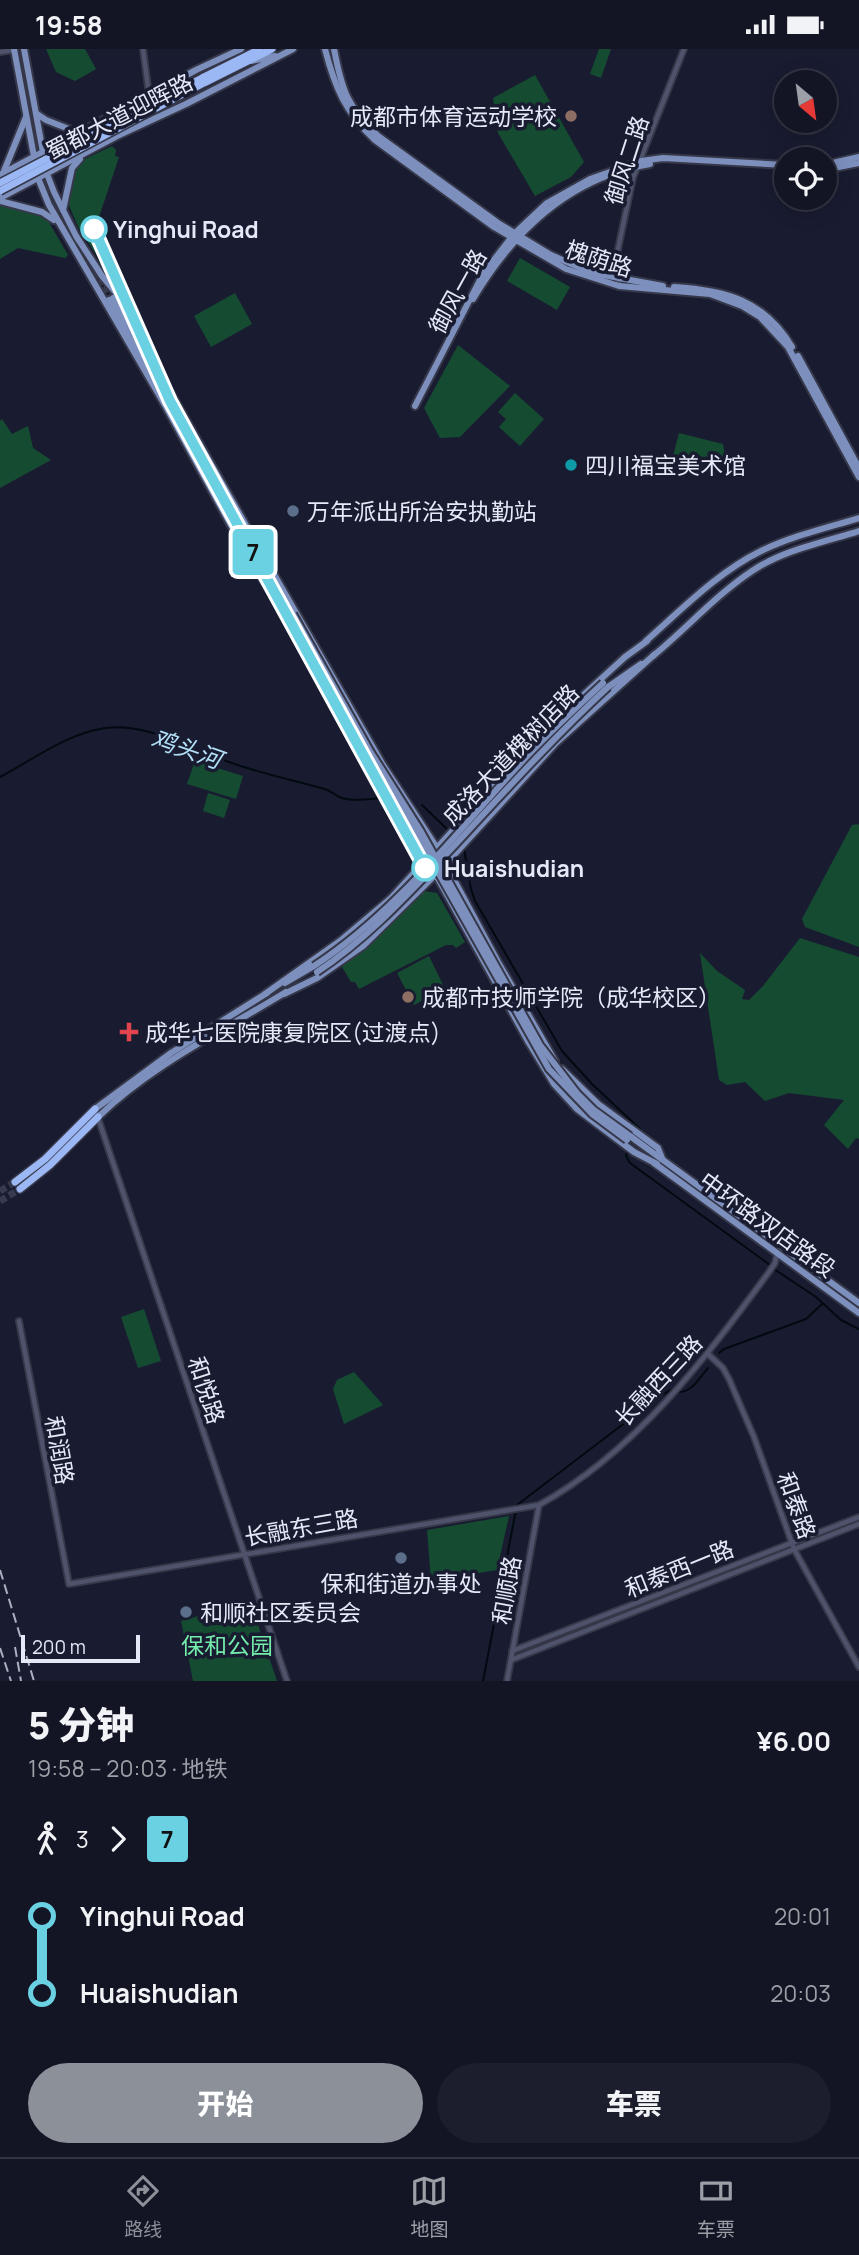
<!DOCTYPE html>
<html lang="zh">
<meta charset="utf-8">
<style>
:root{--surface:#131525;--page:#1c1e2d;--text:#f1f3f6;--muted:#9d9fa7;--line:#323442;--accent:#8c9099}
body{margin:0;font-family:Manrope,"Noto Sans SC",sans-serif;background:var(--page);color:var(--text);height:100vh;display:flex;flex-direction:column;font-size:26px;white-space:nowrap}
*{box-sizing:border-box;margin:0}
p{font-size:23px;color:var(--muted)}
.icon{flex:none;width:38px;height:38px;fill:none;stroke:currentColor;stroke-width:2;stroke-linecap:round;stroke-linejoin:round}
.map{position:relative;height:1632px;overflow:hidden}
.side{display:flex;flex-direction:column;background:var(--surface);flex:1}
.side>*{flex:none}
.badge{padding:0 14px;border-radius:5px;font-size:24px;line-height:46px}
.needle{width:46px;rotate:151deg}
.tools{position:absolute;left:774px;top:21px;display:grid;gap:14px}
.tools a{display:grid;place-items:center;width:63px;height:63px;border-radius:50%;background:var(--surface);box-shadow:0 4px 18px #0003,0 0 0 2px var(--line);font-size:35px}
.scale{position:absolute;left:21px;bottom:18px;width:119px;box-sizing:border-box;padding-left:7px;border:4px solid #e5e8f7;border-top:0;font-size:19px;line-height:24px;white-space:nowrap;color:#e5e8f7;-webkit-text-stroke:5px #191c31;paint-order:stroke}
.map>.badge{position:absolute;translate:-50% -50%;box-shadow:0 0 0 4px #fff}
.legs{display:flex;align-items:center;gap:10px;height:77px;padding:0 28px;font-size:23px}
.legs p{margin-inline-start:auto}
.head{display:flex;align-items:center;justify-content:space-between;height:119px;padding:0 28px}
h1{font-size:38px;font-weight:800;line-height:52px}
.primary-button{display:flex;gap:14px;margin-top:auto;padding:14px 28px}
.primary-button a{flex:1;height:80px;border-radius:42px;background:var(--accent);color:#fff;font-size:28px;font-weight:800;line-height:80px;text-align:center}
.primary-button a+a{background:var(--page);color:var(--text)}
ul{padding:0 28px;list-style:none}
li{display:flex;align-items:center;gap:24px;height:77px;font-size:26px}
li i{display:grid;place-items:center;width:10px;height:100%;margin:0 9px;background:currentColor}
li i::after{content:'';width:18px;height:18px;margin:-9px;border:5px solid;border-radius:50%;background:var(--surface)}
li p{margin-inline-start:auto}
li:first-child i{background:linear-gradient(#0000 50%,currentColor 0)}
li:last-child i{background:linear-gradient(currentColor 50%,#0000 0)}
.status{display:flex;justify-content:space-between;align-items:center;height:49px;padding:0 35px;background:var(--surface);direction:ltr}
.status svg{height:19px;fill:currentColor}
.tabs{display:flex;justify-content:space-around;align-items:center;height:98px;border-top:2px solid var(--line);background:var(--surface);font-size:19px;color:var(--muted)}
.tabs a{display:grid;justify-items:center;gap:4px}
.tabs .current{color:var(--accent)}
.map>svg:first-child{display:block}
.green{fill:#154c31}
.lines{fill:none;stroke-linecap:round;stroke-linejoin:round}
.stream{stroke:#010a10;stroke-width:2}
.major-tunnel{stroke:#383b4f;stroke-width:6;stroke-dasharray:6 3;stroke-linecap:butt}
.highway-tunnel{stroke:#383b4f;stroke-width:7;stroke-dasharray:7 3.5;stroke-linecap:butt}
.minor-casing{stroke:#363849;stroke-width:8}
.major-casing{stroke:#363849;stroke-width:10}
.highway-casing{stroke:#363849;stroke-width:10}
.minor{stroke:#4e526b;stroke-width:4.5}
.major{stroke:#7c8fbd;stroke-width:6}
.highway{stroke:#9bb7f4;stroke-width:7}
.rail{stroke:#acafc0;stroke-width:2;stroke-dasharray:10 5;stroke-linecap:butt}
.major-bridge-casing{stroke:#363849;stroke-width:10;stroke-linecap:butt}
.highway-bridge-casing{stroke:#363849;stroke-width:10;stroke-linecap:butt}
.major-bridge{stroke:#7c8fbd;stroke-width:6}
.highway-bridge{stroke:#9bb7f4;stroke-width:7}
.line-1-casing{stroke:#fff;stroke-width:16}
.line-1{stroke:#6ad1e3;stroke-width:10}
.education-dot{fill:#8d6e63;stroke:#191c31;stroke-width:2.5}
.stop-1-dot{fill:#fff;stroke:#6ad1e3;stroke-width:3.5}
.culture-dot{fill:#0f9aa8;stroke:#191c31;stroke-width:2.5}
.service-dot{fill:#5c6f8a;stroke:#191c31;stroke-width:2.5}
.health-dot{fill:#e0444e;stroke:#191c31;stroke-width:2.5}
.labels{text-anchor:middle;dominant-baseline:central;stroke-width:7;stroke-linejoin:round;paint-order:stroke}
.street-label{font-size:23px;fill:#e5e8f7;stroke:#191c31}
.poi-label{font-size:23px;fill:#e5e8f7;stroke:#191c31;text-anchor:start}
.stop-label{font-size:23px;font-weight:bold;fill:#e5e8f7;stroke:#191c31;text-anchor:start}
.park-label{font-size:23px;fill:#73ebab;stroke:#191c31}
.water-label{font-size:24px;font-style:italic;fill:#b2e0f7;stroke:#191c31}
</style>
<div class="status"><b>19:58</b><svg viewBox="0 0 49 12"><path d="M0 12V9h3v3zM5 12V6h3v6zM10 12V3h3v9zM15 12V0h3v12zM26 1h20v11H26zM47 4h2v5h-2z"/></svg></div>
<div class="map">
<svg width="859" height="1632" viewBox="0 0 859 1632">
<rect width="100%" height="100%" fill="#191c31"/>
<!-- green -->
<g class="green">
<path d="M46 0H85L96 20 75 32 56 23Z"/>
<path d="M599 0H611L601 29 590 25Z"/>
<path d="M535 26 584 113 571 128 535 147 498 84 493 49Z"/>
<path d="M112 97 116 101 115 107 119 108 96 177 111 208 105 212 100 211 79 180 68 154 75 119 79 113Z"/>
<path d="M0 156 41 165 47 170 68 206 65 209 18 199 0 210Z"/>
<path d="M520 209 570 238 557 261 507 232Z"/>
<path d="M235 244 252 275 211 298 194 267Z"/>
<path d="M458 296 510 337 460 388 440 389 424 359Z"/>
<path d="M515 344 544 370 520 397 499 378 506 370 498 363Z"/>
<path d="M2 370 12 385 28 377 33 399 51 411 0 439V372Z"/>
<path d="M679 384 723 395 726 412 711 424 671 415Z"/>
<path d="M195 712 243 727 236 750 187 735Z"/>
<path d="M208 744 230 751 224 769 203 762Z"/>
<path d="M858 775 859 776V898L805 878 802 870 852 776Z"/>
<path d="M423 842 437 844 465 893 456 899 453 896H446L359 940 355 933H351L342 918 344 915C374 894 398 869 423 842Z"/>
<path d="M800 889 859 908V1090L856 1089 848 1100 824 1076 844 1051 789 1044 765 1052 745 1033 727 1036 719 1031 700 904 717 922 745 941 742 950 749 951 763 937Z"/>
<path d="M429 907 445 940 414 956 397 924Z"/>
<path d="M144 1260 161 1312 138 1319 121 1268Z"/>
<path d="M354 1323 383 1356 344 1375 333 1340 337 1331Z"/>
<path d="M509 1467 497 1521 431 1532 427 1481Z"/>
<path d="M250 1552 277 1632H193L181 1572Z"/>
</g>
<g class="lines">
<!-- stream -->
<g class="stream">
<path d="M0 728C30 712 61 689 95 681 136 670 181 695 218 709 253 723 289 730 325 740 331 742 334 745 339 748 352 753 368 750 382 749"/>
<path d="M422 756 447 780"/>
<path d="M464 800 471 840 475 852 562 1002 592 1035 640 1080"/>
<path d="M627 1104 626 1107 630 1114 770 1216"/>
<path d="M774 1220 816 1248 841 1271 859 1280"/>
<path d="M719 1304 724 1300 806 1270 822 1255"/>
<path d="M678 1343C692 1344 700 1328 708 1319"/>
<path d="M483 1632 517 1456 660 1347 671 1341"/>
</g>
<!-- major-tunnel -->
<g class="major-tunnel">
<path d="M24 40 38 108 52 151 109 251"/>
<path d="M102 229 113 249"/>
</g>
<!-- highway-tunnel -->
<g class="highway-tunnel">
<path d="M0 1142 15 1133"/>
<path d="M0 1152 20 1140"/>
</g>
<!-- minor casing -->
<g class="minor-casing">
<g id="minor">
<path d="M143 0 149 46"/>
<path d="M0 3 14 1"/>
<path d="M619 237 617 205 633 129 684 0"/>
<path d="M95 1060 287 1632"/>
<path d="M19 1272 69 1535 539 1456C635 1403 705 1310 769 1223L775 1214 777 1205"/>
<path d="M708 1305 723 1319 729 1330 754 1388 794 1500 859 1618"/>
<path d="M512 1602 859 1468"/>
<path d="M511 1611 859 1475"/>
<path d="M507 1632 539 1456"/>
</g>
</g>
<!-- major casing -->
<g class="major-casing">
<g id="major">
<path d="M14 0 38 129 49 156 166 358 244 500 269 540"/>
<path d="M24 0 47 125 54 143 76 187 102 227 117 245 155 311 167 338 383 716 437 799 498 913 555 1012"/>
<path d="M325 0C335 39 346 64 375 91L494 178 566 220 619 237 710 245 742 257 760 268 788 298 859 428"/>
<path d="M334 0C342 42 347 57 378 87L498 174 551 206 592 224 663 237"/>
<path d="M251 12 275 7"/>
<path d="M37 65 46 71 79 84"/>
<path d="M824 116 859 108"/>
<path d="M824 121 859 114"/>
<path d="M4 122 26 68"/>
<path d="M0 126 196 21 241 0"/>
<path d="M0 149 117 87 186 55 293 0"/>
<path d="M0 152 42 163 54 171"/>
<path d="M63 161 72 119 80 110"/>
<path d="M674 238C725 241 764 251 792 298"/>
<path d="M113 249 158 325"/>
<path d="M473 250C513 183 570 128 650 115"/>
<path d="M109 251 150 326"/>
<path d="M798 307 859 419"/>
<path d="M415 357 483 225 514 185 547 154 590 130 641 112 663 109 786 116"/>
<path d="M268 538 359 703 387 743"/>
<path d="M646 592C681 561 718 523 761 502 792 487 826 479 859 469"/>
<path d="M653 607C687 579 716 546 752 522 783 501 824 493 859 482"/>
<path d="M608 638 641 615"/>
<path d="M430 815 529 994 554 1035 577 1060 634 1103 657 1115"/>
<path d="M444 817 556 694 655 605"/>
<path d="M285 934 314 917"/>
<path d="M265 945 340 892 391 849 543 683 625 608 647 592"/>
<path d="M284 945 317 929 363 897 436 825"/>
<path d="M562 1020 598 1055 658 1099 662 1109"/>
<path d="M95 1060 171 1004 267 944"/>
<path d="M98 1068C152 1016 222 982 286 943"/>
<path d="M630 1087 859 1254"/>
<path d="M654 1114 859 1264"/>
</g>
</g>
<!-- highway casing -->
<g class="highway-casing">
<g id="highway">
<path d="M202 29 260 0"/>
<path d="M204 34 272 0"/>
<path d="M15 1133 45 1110 95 1060"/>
<path d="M20 1140 50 1116 98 1068"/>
</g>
</g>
<!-- minor -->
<use href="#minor" class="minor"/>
<!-- major -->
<use href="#major" class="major"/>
<!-- highway -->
<use href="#highway" class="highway"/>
<!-- rail -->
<g class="rail">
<path d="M0 1521 34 1632"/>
<path d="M15 1598 21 1632"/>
<path d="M0 1599 11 1632"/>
</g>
<!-- major-bridge casing -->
<g class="major-bridge-casing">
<g id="major-bridge">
<path d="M293 565 370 702 420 781 540 996 577 1044 594 1061 630 1087"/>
<path d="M287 568 373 717 416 784 549 1020 592 1065 627 1091"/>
<path d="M314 917C395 864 454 786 519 716 545 687 574 661 603 634"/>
<path d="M317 923C370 888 411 842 455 796 505 742 554 688 608 638"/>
</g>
</g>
<!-- highway-bridge casing -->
<g class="highway-bridge-casing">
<g id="highway-bridge">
<path d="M0 134 202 29"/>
<path d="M0 142 204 34"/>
</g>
</g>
<!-- major-bridge -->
<use href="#major-bridge" class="major-bridge"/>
<!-- highway-bridge -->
<use href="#highway-bridge" class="highway-bridge"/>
</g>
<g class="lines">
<!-- line-1 casing -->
<g class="line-1-casing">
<path id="line-1" d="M94 180 170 352 425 819"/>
</g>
<!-- line-1 -->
<use href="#line-1" class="line-1"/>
</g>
<!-- markers -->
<g class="education-dot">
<circle cx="571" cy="67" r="7"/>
<circle cx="408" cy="948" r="7"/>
</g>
<g class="stop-1-dot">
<circle cx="94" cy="180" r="12"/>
<circle cx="425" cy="819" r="12"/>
</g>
<circle class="culture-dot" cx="571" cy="416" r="7"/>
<g class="service-dot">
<circle cx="293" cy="462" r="7"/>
<circle cx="401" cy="1509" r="7"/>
<circle cx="186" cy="1563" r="7"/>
</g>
<path class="health-dot" d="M125.5 972.5h7v7h7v7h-7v7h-7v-7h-7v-7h7z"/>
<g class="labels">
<!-- street labels -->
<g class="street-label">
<text transform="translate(119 67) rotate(-27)">蜀都大道迎晖路</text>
<text transform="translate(626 111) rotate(-72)">御风二路</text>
<text transform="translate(599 209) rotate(18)">槐荫路</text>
<text transform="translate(457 242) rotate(-61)">御风一路</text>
<text transform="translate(510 705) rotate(-46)">成洛大道槐树店路</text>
<text transform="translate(768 1175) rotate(36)">中环路双店路段</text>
<text transform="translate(658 1331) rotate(-47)">长融西三路</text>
<text transform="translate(207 1341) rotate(72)">和悦路</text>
<text transform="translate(60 1401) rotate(80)">和润路</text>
<text transform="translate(797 1456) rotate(70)">和泰路</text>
<text transform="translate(301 1478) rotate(-10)">长融东三路</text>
<text transform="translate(679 1519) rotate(-22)">和泰西一路</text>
<text transform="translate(506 1541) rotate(-80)">和顺路</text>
</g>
<!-- poi labels -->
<g class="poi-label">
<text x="557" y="67" text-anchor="end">成都市体育运动学校</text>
<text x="585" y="416">四川福宝美术馆</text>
<text x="307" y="462">万年派出所治安执勤站</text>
<text x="422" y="948">成都市技师学院（成华校区）</text>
<text x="145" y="983">成华七医院康复院区(过渡点)</text>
<text x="401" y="1534" text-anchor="middle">保和街道办事处</text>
<text x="200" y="1563">和顺社区委员会</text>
</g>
<!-- stop labels -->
<g class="stop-label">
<text x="113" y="180">Yinghui Road</text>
<text x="444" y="819">Huaishudian</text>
</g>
<!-- park labels -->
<g class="park-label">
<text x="227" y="1596">保和公园</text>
</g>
<!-- water labels -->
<g class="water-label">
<text transform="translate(187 699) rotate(19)">鸡头河</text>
</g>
</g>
</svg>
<div class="tools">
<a><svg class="needle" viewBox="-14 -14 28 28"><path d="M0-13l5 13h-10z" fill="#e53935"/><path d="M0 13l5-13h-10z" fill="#9d9fa7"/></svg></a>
<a><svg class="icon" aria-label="locate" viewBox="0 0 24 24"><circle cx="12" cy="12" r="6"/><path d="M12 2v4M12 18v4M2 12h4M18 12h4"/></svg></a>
</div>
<div class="scale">200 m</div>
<b class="badge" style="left:253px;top:503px;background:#6ad1e3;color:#111">7</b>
</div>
<section class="side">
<div class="head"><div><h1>5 分钟</h1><p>19:58 – 20:03 · 地铁</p></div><b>¥6.00</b></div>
<div class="legs"><svg class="icon" aria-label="walk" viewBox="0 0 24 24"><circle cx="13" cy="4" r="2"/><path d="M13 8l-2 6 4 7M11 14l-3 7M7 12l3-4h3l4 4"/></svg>3<svg class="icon" aria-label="forward" viewBox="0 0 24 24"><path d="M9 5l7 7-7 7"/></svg><b class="badge" style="background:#6ad1e3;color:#111">7</b></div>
<ul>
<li><i style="color:#6ad1e3"></i><b>Yinghui Road</b><p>20:01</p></li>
<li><i style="color:#6ad1e3"></i><b>Huaishudian</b><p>20:03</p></li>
</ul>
<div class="primary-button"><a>开始</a><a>车票</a></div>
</section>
<nav class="tabs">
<a class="current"><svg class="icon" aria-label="directions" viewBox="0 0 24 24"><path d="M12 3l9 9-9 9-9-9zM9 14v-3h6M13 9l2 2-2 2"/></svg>路线</a>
<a><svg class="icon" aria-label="map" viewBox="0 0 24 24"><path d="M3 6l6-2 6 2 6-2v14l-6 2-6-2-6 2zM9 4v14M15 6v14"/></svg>地图</a>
<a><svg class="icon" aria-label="tickets" viewBox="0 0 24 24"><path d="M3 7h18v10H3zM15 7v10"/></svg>车票</a>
</nav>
